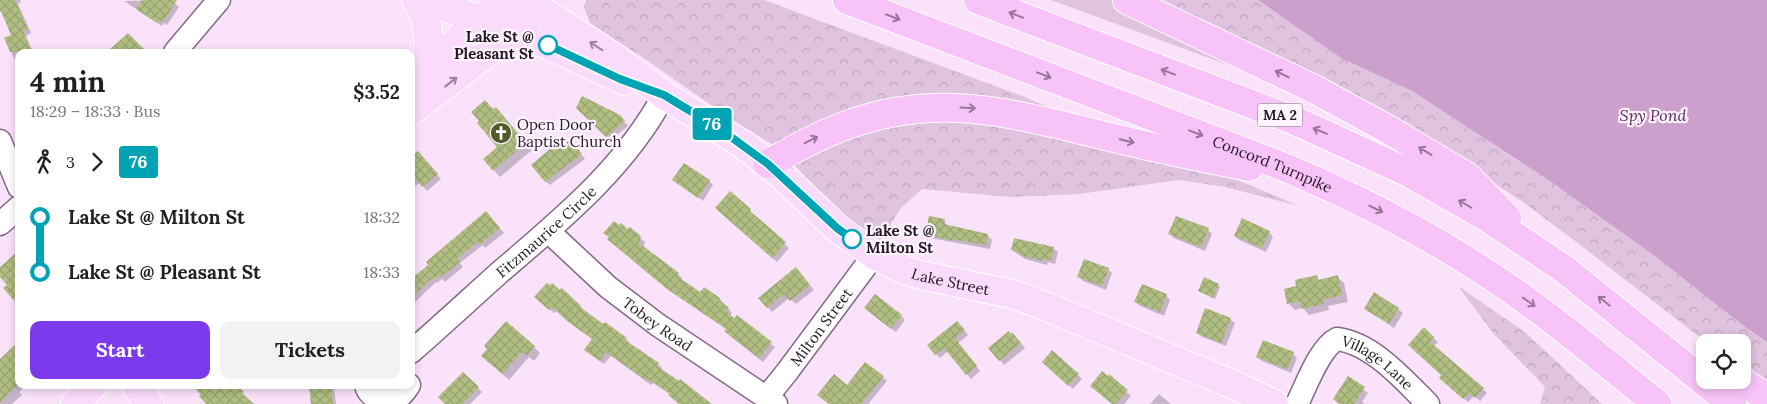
<!DOCTYPE html>
<meta charset="utf-8">
<style>
:root{--surface:#fff;--page:#f2f2f2;--text:#202124;--muted:#757577;--accent:#7c3aed}
body{margin:0;font-family:Lora,serif;background:var(--page);color:var(--text);height:100vh;display:flex;flex-direction:column;font-size:19px;white-space:nowrap}
*{box-sizing:border-box;margin:0}
p{font-size:16px;color:var(--muted)}
.icon{flex:none;width:28px;height:28px;fill:none;stroke:currentColor;stroke-width:2;stroke-linecap:round;stroke-linejoin:round}
.map{position:relative;flex:1;overflow:hidden}
.side{position:absolute;left:15px;top:49px;width:400px;height:340px;display:flex;flex-direction:column;background:var(--surface);border-radius:10px;box-shadow:0 2px 8px #0003}
.side>*{flex:none}
.badge{padding:0 10px;border-radius:4px;font-size:18px;line-height:32px}
.fabs{position:absolute;left:1696px;top:334px;display:grid;gap:10px}
.fabs a{display:grid;place-items:center;width:55px;height:55px;border-radius:10px;background:var(--surface);box-shadow:0 2px 8px #0003;font-size:25px}
.map>.badge{position:absolute;translate:-50% -50%;box-shadow:0 0 0 2px #fff}
.legs{display:flex;align-items:center;gap:8px;height:55px;padding:0 15px;font-size:16px}
.legs p{margin-inline-start:auto}
.summary{display:flex;align-items:center;justify-content:space-between;height:85px;padding:0 15px}
h1{font-size:28px;font-weight:700;line-height:38px}
.primary-button{display:flex;gap:10px;margin-top:auto;padding:10px 15px}
.primary-button a{flex:1;height:58px;border-radius:10px;background:var(--accent);color:#fff;font-size:20px;font-weight:700;line-height:58px;text-align:center}
.primary-button a+a{background:var(--page);color:var(--text)}
ul{padding:0 15px;list-style:none}
li{display:flex;align-items:center;gap:18px;height:55px;font-size:19px}
li i{display:grid;place-items:center;width:8px;height:100%;margin:0 6px;background:currentColor}
li i::after{content:'';width:12px;height:12px;margin:-6px;border:4px solid;border-radius:50%;background:var(--surface)}
li p{margin-inline-start:auto}
li:first-child i{background:linear-gradient(#0000 50%,currentColor 0)}
li:last-child i{background:linear-gradient(currentColor 50%,#0000 0)}
.map>svg:first-child{display:block}
.grass{fill:#dfc3df}
.forest{fill:url(#forest-crowns)}
.water{fill:#cd9fcd}
.shadow{fill:#0003}
.building{fill:url(#building-cross-hatch)}
.lines{fill:none;stroke-linecap:round;stroke-linejoin:round}
.minor-casing{stroke:#826b82;stroke-width:25}
.major-casing{stroke:#fff;stroke-width:30}
.highway-casing{stroke:#fff;stroke-width:30}
.minor{stroke:#fff;stroke-width:22}
.major{stroke:#fbdbfb;stroke-width:28}
.highway{stroke:#f8c3f8;stroke-width:28}
.oneway{stroke:#987698}
.oneway2{stroke:#998499}
.line-1-casing{stroke:#fff;stroke-width:11}
.line-1{stroke:#00a3b4;stroke-width:8}
.stop-1-dot{fill:#fff;stroke:#00a3b4;stroke-width:2.5}
.labels{text-anchor:middle;dominant-baseline:central;stroke-width:4.5;stroke-linejoin:round;paint-order:stroke}
.shield{fill:#fff4ff;stroke:#645b64;stroke-width:1}
.shield-label{font-size:14px;font-weight:bold;fill:#221922}
.stop-label{font-size:15px;font-weight:bold;fill:#221922;stroke:#fff4ff;text-anchor:end}
.poi-label{font-size:15px;fill:#221922;stroke:#fff4ff;text-anchor:start}
.street-label{font-size:15px;fill:#221922;stroke:#fff4ff}
.water-label{font-size:16px;font-style:italic;fill:#5c255e;stroke:#fff4ff}
</style>
<div class="map">
<svg width="1767" height="404" viewBox="0 0 1767 404">
<defs>
<pattern id="forest-crowns" width="20" height="18" patternUnits="userSpaceOnUse" patternTransform="scale(1.25)"><rect width="20" height="18" fill="#dfc3df"/><path d="M2 6a3 3 0 1 1 6 0M12 15a3 3 0 1 1 6 0" fill="none" stroke="#bfa7bf"/></pattern>
<pattern id="building-cross-hatch" width="8" height="8" patternUnits="userSpaceOnUse" patternTransform="scale(1.25)"><rect width="8" height="8" fill="#b0be82"/><path d="M0 0l8 8M0 8l8-8" fill="none" stroke="#97a370"/></pattern>
</defs>
<rect width="100%" height="100%" fill="#fbe2fb"/>
<!-- grass -->
<path class="grass" d="M1051 0H1111L1243 66 1242 70Z"/>
<!-- forest -->
<g class="forest">
<path d="M586 0H764L1022 96 1057 111 1013 105 775 146 737 123 648 61 590 23 584 7Z"/>
<path d="M1150 0H1258L1261 2 1341 58 1412 91 1547 179 1652 254 1745 327 1767 342V388L1743 371 1742 342H1706L1579 244 1523 202 1444 150Z"/>
<path d="M958 115 1216 171 1299 206 1225 187 1179 180 1079 194 1011 197 922 189 901 208 878 244 833 206 791 162 839 134Z"/>
<path d="M1458 286 1526 333 1602 404H1540L1545 387 1493 333Z"/>
</g>
<!-- water -->
<path class="water" d="M1258 0H1767V342L1745 327 1652 254 1547 179 1412 91 1341 58Z"/>
<!-- shadow -->
<g class="shadow">
<path d="M0 0H20L21 2 18 4 31 33 26 36 33 52H19V70L4 36 6 38 13 36 2 11 0 12Z"/>
<path d="M172 0 179 7 167 25 164 23 162 26 124 1Z"/>
<path d="M128 34 145 52H109Z"/>
<path d="M577 108 619 116 628 126 611 140Z"/>
<path d="M502 115 532 150 500 177 484 159 499 147Z"/>
<path d="M574 145 585 159 550 185 545 181 563 147Z"/>
<path d="M422 157 441 179 427 191 420 182 416 186 412 182 411 159Z"/>
<path d="M674 180 709 181 713 185 703 201Z"/>
<path d="M730 193 789 248 777 262 721 212Z"/>
<path d="M490 217 504 233 485 248 483 245 460 263 463 267 445 282 442 279 437 283 436 282 411 306V280Z"/>
<path d="M944 221 948 226 987 235 992 240 990 249 930 238 926 234Z"/>
<path d="M630 228 645 242 643 248 678 274 682 278 681 280 700 294 704 288 720 299 732 313 730 316 775 347 763 362 730 336 725 331 727 329 650 275 613 243Z"/>
<path d="M1208 230 1212 234 1205 251 1174 238 1170 234Z"/>
<path d="M1269 232 1273 237 1266 252 1239 240 1235 236Z"/>
<path d="M1053 248 1058 252 1055 264 1048 262 1047 265 1025 259 1012 250Z"/>
<path d="M1108 269 1112 273 1106 290 1083 281 1079 277Z"/>
<path d="M800 273 814 290 796 304 789 298 772 312 760 298Z"/>
<path d="M1316 276 1320 281 1337 277 1344 283 1348 302 1328 306 1329 310 1309 315 1303 308 1295 310 1289 304 1285 290 1298 287Z"/>
<path d="M1218 285 1220 287 1215 299 1201 292Z"/>
<path d="M1166 295 1170 300 1164 316 1140 306 1136 302Z"/>
<path d="M540 301 580 306 584 311 626 339 630 343 629 345 658 364 662 368 661 370 710 404H679L670 394 653 383 651 385 611 356 604 364 590 354 593 339 557 311 554 313Z"/>
<path d="M1366 309H1398L1403 313 1394 328Z"/>
<path d="M870 312 901 316 905 320 896 332Z"/>
<path d="M1230 319 1235 323 1226 346 1202 337 1197 333Z"/>
<path d="M961 326 968 335 958 343 980 371 971 379 948 351 940 358 936 354Z"/>
<path d="M1424 329 1438 342 1434 346 1487 393 1480 401 1474 396 1468 402 1445 382Z"/>
<path d="M1017 338 1025 348 1004 365 990 348Z"/>
<path d="M19 343V385H27L19 392 22 395 12 404H0V368Z"/>
<path d="M534 347 540 353 534 361 529 357 509 380 489 362Z"/>
<path d="M1293 354 1297 358 1291 373 1262 361 1257 357Z"/>
<path d="M865 363 887 381 869 403 871 404H829L847 387Z"/>
<path d="M1048 366 1078 375 1082 379 1073 389Z"/>
<path d="M463 373 482 392 470 404H447Z"/>
<path d="M1109 376 1131 396 1124 404H1113Z"/>
<path d="M1349 378 1368 393 1362 402 1365 404H1339Z"/>
<path d="M310 385H334L336 404H312Z"/>
<path d="M1159 394 1171 404H1150Z"/>
</g>
<!-- building -->
<g class="building">
<path d="M0 0H15L28 29 23 31 32 52H10L4 38 11 35 0 9Z"/>
<path d="M142 0H177L163 22 159 20 157 23 136 9Z"/>
<path d="M128 33 147 52H107Z"/>
<path d="M582 96 620 115 625 121 606 137 576 108Z"/>
<path d="M485 100 493 109 496 107 526 143 493 171 483 159 497 147 477 123 479 121 471 112Z"/>
<path d="M570 139 582 154 545 182 531 165 559 141 563 146Z"/>
<path d="M418 151 438 174 422 187 411 174V157Z"/>
<path d="M684 163 710 180 698 198 672 180Z"/>
<path d="M730 191 751 209 750 211 786 242 772 258 715 208Z"/>
<path d="M486 211 500 228 480 244 478 242 457 258 460 262 440 278 438 276 432 280 431 279 411 298V279L428 265 426 262Z"/>
<path d="M929 216 945 219 944 224 988 234 986 245 956 240V241L925 235Z"/>
<path d="M1176 216 1209 228 1201 247 1168 234Z"/>
<path d="M1242 218 1270 231 1262 248 1234 236Z"/>
<path d="M614 221 619 225 621 223 628 229 630 227 641 236 639 243 679 273 677 276 700 292 704 287 720 298 719 300 729 308 726 311 734 318 737 315 772 342 759 358 724 331 726 329 667 289 607 239 609 237 603 233Z"/>
<path d="M1014 238 1054 247 1051 260 1044 259 1043 261 1019 255 1020 253 1011 250Z"/>
<path d="M19 250V306L3 288 7 285 0 277V267Z"/>
<path d="M1084 259 1109 268 1102 286 1077 277Z"/>
<path d="M796 267 810 285 790 301 784 294 767 308 758 298Z"/>
<path d="M1317 275 1318 280 1338 275 1342 295 1323 300 1324 304 1302 309 1300 301 1287 304 1284 289 1296 286 1295 280Z"/>
<path d="M1204 277 1219 284 1213 298 1198 291Z"/>
<path d="M547 283 550 285 552 283 560 290 562 288 581 306 580 307 603 324 605 322 627 338 625 340 659 363 657 366 679 381 680 379 712 404H679L668 395 669 393 648 379 647 381 606 352 600 361 584 350 592 339 567 321 552 307 549 310 534 297Z"/>
<path d="M1142 284 1167 294 1160 312 1134 302Z"/>
<path d="M1374 292 1399 308 1389 324 1364 309Z"/>
<path d="M875 294 902 315 891 329 864 308Z"/>
<path d="M1205 308 1231 318 1221 343 1196 333Z"/>
<path d="M506 321 535 346 527 356 522 352 502 374 481 356 487 349 484 346Z"/>
<path d="M957 321 965 330 955 338 977 366 966 375 944 348 935 355 927 345Z"/>
<path d="M1424 327 1434 337 1430 342 1484 388 1475 398 1469 393 1463 399 1439 378 1441 375 1408 345Z"/>
<path d="M1009 331 1011 334 1012 332 1021 343 999 361 988 348Z"/>
<path d="M1263 340 1294 352 1287 369 1256 357Z"/>
<path d="M19 341V384L0 402V359Z"/>
<path d="M1052 350 1079 374 1068 386 1042 362Z"/>
<path d="M865 362 884 376 861 404H829L817 395 834 374 847 385Z"/>
<path d="M1102 371 1108 376 1109 374 1128 390 1116 404H1112L1090 386Z"/>
<path d="M463 372 479 387 462 404H445L438 397Z"/>
<path d="M1348 376 1365 387 1354 404H1339L1333 399Z"/>
<path d="M192 385H237L244 392 242 393 254 404H206L199 396 201 395Z"/>
<path d="M309 385H331L333 404H311Z"/>
</g>
<g class="lines">
<!-- minor casing -->
<g class="minor-casing">
<g id="minor">
<path d="M175 52 219 0"/>
<path d="M0 141 19 187"/>
<path d="M0 224 19 207"/>
<path id="s1" d="M548 231 608 287 658 325 776 404"/>
<path id="s2" d="M411 352C441 326 470 299 499 273 561 220 625 168 664 95"/>
<path d="M366 385C369 400 389 403 401 395 404 393 407 388 409 385"/>
<path id="s3" d="M766 398 787 372 874 255"/>
<path id="s4" d="M1297 404C1306 386 1320 347 1337 339 1372 343 1404 380 1428 404"/>
</g>
</g>
<!-- major casing -->
<g class="major-casing">
<g id="major">
<path d="M416 0C431 21 432 50 421 73"/>
<path d="M426 0 548 45 625 81"/>
<path id="s5" d="M498 2 525 5 541 10 609 54 664 95 744 145 780 174 837 228 874 255 902 269 920 275 1012 294 1045 306 1241 388 1274 404"/>
<path d="M411 83 491 9"/>
<path d="M411 111 525 24"/>
<path d="M136 385 149 404"/>
<path d="M75 404 93 385"/>
</g>
</g>
<!-- highway casing -->
<g class="highway-casing">
<g id="highway">
<path id="s6" d="M847 0 1279 165C1361 199 1440 240 1513 291 1563 326 1610 366 1657 404"/>
<path d="M978 0 1298 122 1409 173 1488 218 1564 269 1732 404"/>
<path d="M1127 0 1314 89 1393 132 1468 177 1507 218"/>
<path d="M768 164C815 136 862 114 917 109 976 103 1032 118 1089 132 1142 145 1195 157 1249 167"/>
<path d="M1740 380 1767 398"/>
</g>
</g>
<!-- minor -->
<use href="#minor" class="minor"/>
<!-- major -->
<use href="#major" class="major"/>
<!-- highway -->
<use href="#highway" class="highway"/>
</g>
<!-- one-way arrows -->
<defs><path id="oneway-shaft" d="M-6 0H5M1.5-3L5.5 0L1.5 3" fill="none" stroke-width="1.6" stroke-linecap="round" stroke-linejoin="round" transform="scale(1.25)"/></defs>
<g class="oneway">
<use href="#oneway-shaft" transform="translate(1016 15) rotate(-159)"/>
<use href="#oneway-shaft" transform="translate(893 17) rotate(21)"/>
<use href="#oneway-shaft" transform="translate(1168 72) rotate(-159)"/>
<use href="#oneway-shaft" transform="translate(1282 74) rotate(-154)"/>
<use href="#oneway-shaft" transform="translate(1044 75) rotate(21)"/>
<use href="#oneway-shaft" transform="translate(968 108) rotate(3)"/>
<use href="#oneway-shaft" transform="translate(1320 131) rotate(-157)"/>
<use href="#oneway-shaft" transform="translate(1196 133) rotate(21)"/>
<use href="#oneway-shaft" transform="translate(811 140) rotate(-27)"/>
<use href="#oneway-shaft" transform="translate(1127 141) rotate(14)"/>
<use href="#oneway-shaft" transform="translate(1425 151) rotate(-149)"/>
<use href="#oneway-shaft" transform="translate(1465 204) rotate(-150)"/>
<use href="#oneway-shaft" transform="translate(1376 209) rotate(26)"/>
<use href="#oneway-shaft" transform="translate(1604 301) rotate(-141)"/>
<use href="#oneway-shaft" transform="translate(1529 302) rotate(36)"/>
</g>
<g class="oneway2">
<use href="#oneway-shaft" transform="translate(596 46) rotate(-147)"/>
<use href="#oneway-shaft" transform="translate(451 82) rotate(-38)"/>
</g>
<g class="lines">
<!-- line-1 casing -->
<g class="line-1-casing">
<path id="line-1" d="M548 45 620 79 664 95 720 129 768 164 837 228 852 239"/>
</g>
<!-- line-1 -->
<use href="#line-1" class="line-1"/>
</g>
<!-- icons -->
<defs>
<g id="church-disc" transform="scale(1.125)"><circle r="9.5" fill="#525c2b" stroke="#fff4ff"/><path d="M-1.2-6h2.4v3.5h3.3v2.4h-3.3V6h-2.4V-.1h-3.3v-2.4h3.3Z" fill="#fff"/></g>
</defs>
<g fill-rule="evenodd">
<use href="#church-disc" x="501" y="133"/>
</g>
<!-- markers -->
<g class="stop-1-dot">
<circle cx="548" cy="45" r="9"/>
<circle cx="852" cy="239" r="9"/>
</g>
<g class="labels">
<!-- shield labels -->
<rect class="shield" x="1257.5" y="103.5" width="45" height="23" rx="4"/>
<g class="shield-label">
<text x="1280" y="115">MA 2</text>
</g>
<!-- stop labels -->
<g class="stop-label">
<text x="534" y="36">Lake St @<tspan x="534" dy="17">Pleasant St</tspan></text>
<text x="866" y="230" text-anchor="start">Lake St @<tspan x="866" dy="17">Milton St</tspan></text>
</g>
<!-- poi labels -->
<g class="poi-label">
<text x="517" y="124">Open Door<tspan x="517" dy="17">Baptist Church</tspan></text>
</g>
<!-- street labels -->
<g class="street-label">
<text stroke="none"><textPath href="#s6" startOffset="456">Concord Turnpike</textPath></text>
<text stroke="none"><textPath href="#s2" startOffset="181">Fitzmaurice Circle</textPath></text>
<text stroke="none"><textPath href="#s5" startOffset="540">Lake Street</textPath></text>
<text stroke="none"><textPath href="#s1" startOffset="144">Tobey Road</textPath></text>
<text stroke="none"><textPath href="#s3" startOffset="90">Milton Street</textPath></text>
<text stroke="none"><textPath href="#s4" startOffset="125">Village Lane</textPath></text>
</g>
<!-- water labels -->
<g class="water-label">
<text x="1653" y="115">Spy Pond</text>
</g>
</g>
</svg>
<div class="fabs">
<a><svg class="icon" aria-label="locate" viewBox="0 0 24 24"><circle cx="12" cy="12" r="6"/><path d="M12 2v4M12 18v4M2 12h4M18 12h4"/></svg></a>
</div>
<b class="badge" style="left:712px;top:124px;background:#00a3b4;color:#fff">76</b>
<section class="side">
<div class="summary"><div><h1>4 min</h1><p>18:29 – 18:33 · Bus</p></div><b>$3.52</b></div>
<div class="legs"><svg class="icon" aria-label="walk" viewBox="0 0 24 24"><circle cx="13" cy="4" r="2"/><path d="M13 8l-2 6 4 7M11 14l-3 7M7 12l3-4h3l4 4"/></svg>3<svg class="icon" aria-label="forward" viewBox="0 0 24 24"><path d="M9 5l7 7-7 7"/></svg><b class="badge" style="background:#00a3b4;color:#fff">76</b></div>
<ul>
<li><i style="color:#00a3b4"></i><b>Lake St @ Milton St</b><p>18:32</p></li>
<li><i style="color:#00a3b4"></i><b>Lake St @ Pleasant St</b><p>18:33</p></li>
</ul>
<div class="primary-button"><a>Start</a><a>Tickets</a></div>
</section>
</div>
